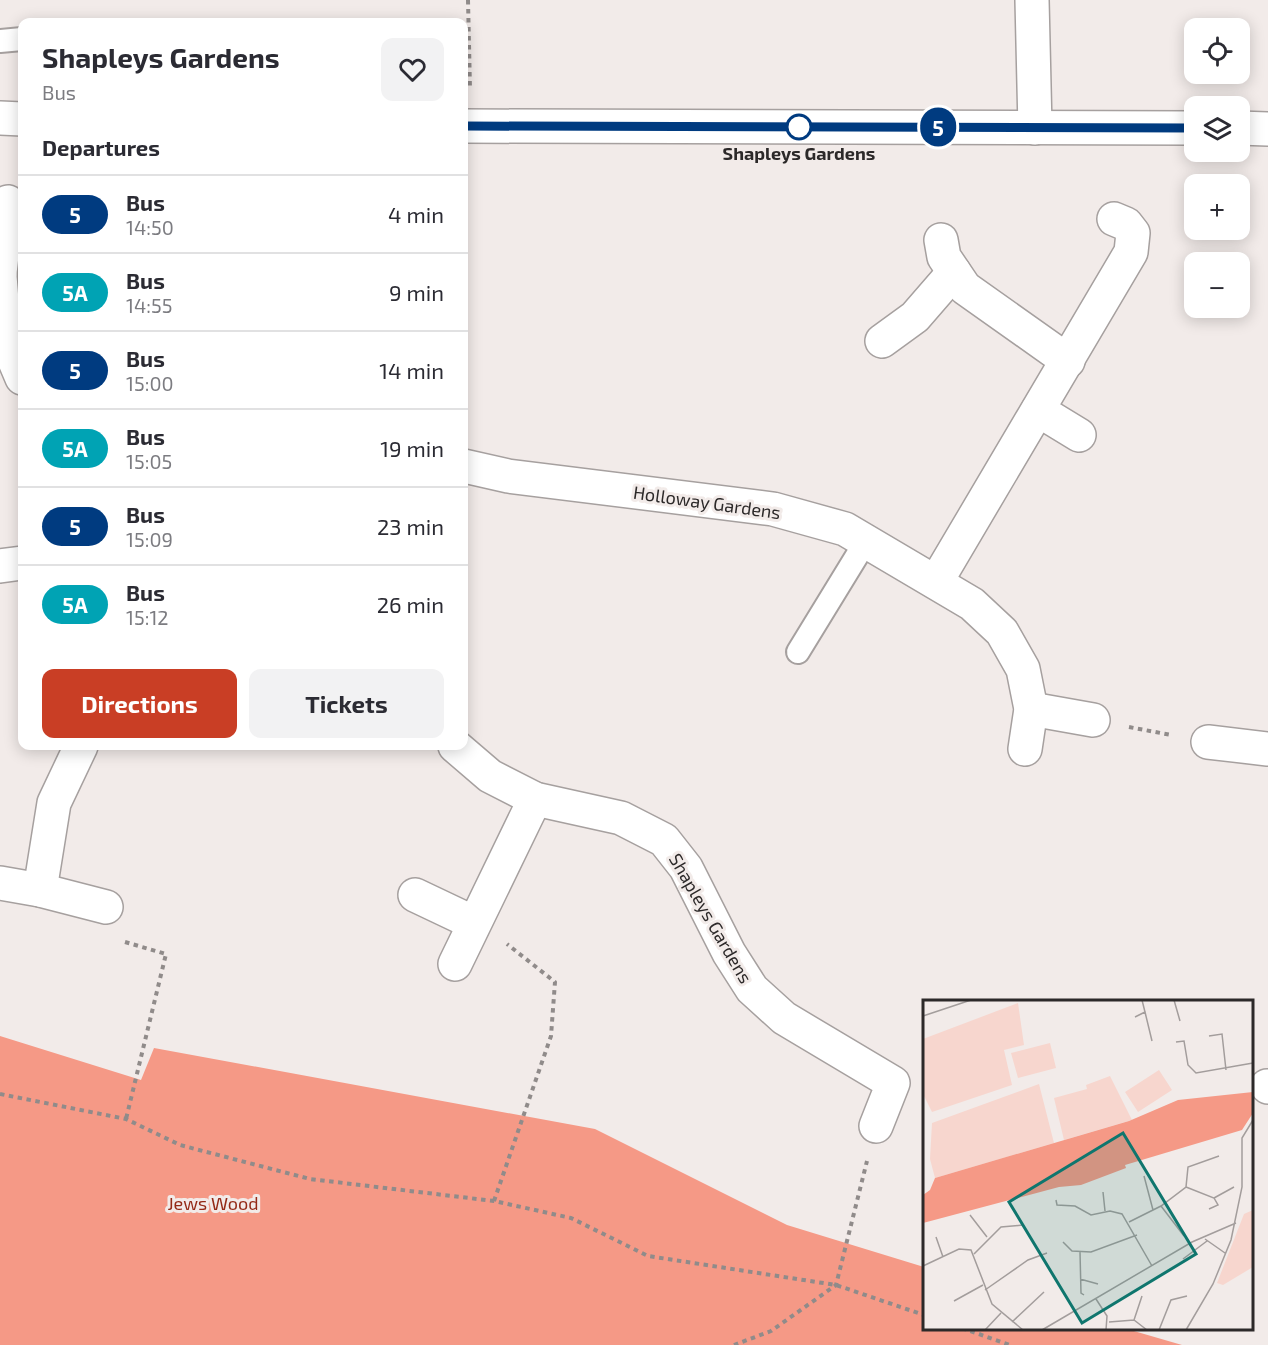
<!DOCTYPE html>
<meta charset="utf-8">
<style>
:root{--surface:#fff;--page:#f2f2f3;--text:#2b2b33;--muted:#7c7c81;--line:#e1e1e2;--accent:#c93e25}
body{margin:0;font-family:"Exo 2",sans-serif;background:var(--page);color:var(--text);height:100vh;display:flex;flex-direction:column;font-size:22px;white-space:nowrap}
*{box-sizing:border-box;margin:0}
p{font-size:20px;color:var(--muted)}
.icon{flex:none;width:33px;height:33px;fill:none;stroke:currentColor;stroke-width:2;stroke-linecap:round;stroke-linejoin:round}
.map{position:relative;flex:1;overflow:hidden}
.sheet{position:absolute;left:18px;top:18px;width:450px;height:732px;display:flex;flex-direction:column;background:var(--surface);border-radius:12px;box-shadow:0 3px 15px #0003}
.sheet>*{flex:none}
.badge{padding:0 12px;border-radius:20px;font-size:21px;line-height:39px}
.tools{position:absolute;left:1184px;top:18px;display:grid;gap:12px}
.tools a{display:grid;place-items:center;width:66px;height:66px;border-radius:12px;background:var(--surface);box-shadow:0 3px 15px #0003;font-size:30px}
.map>.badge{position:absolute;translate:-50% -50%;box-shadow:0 0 0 3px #fff}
h2{padding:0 24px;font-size:22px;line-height:54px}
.round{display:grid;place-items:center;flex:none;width:63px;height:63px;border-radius:12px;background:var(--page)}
.summary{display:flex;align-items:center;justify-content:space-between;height:102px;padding:0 24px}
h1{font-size:28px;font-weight:700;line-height:45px}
.button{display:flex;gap:12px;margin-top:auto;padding:12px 24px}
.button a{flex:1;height:69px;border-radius:12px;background:var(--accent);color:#fff;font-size:24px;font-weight:700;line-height:69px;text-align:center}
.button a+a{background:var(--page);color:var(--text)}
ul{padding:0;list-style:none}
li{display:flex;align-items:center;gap:18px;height:78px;padding:0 24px;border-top:2px solid var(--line)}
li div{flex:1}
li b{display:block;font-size:22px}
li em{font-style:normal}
li .badge{min-width:66px;font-weight:700;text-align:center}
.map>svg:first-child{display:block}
.forest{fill:#f59986}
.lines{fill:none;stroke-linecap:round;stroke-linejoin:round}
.lane-casing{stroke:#a6a09f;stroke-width:26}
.street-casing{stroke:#a6a09f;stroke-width:36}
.path{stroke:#908b8a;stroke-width:4;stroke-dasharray:4.5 4.5;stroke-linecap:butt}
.lane{stroke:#fff;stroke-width:22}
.street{stroke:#fff;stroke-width:33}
.line-casing{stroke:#fff;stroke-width:14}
.line{stroke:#003b80;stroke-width:9}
.stop-dot{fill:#fff;stroke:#003b80;stroke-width:3}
.labels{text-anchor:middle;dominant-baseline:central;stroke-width:6;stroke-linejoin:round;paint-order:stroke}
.stop-label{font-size:18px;font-weight:bold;fill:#2c2929;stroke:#f2ebe9}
.street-label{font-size:18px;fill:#2c2929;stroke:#f2ebe9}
.park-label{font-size:18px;fill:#942a17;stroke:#f2ebe9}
.inset-road{fill:none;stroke:#a39d9c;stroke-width:1.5}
.view{fill:#0f766e;fill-opacity:0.15;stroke:#0f766e;stroke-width:3}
.inset-edge{fill:none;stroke:#2c2929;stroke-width:3}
</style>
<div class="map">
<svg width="1268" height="1345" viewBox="0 0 1268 1345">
<rect width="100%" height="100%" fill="#f2ebe9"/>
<!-- forest -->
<path class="forest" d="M0 1036 141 1080 154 1048 595 1129 787 1225 924 1267V1328L1127 1329 1182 1345H0Z"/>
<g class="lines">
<!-- lane casing -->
<g class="lane-casing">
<g id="lane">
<path d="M0 41 22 39"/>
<path d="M798 652 866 541"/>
</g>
</g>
<!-- street casing -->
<g class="street-casing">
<g id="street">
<path d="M1032 0 1035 128"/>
<path d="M0 118 22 119"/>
<path d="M464 126 1194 128"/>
<path d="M1239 128 1268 129"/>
<path d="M941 240 944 257 965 288 1068 361"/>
<path d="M0 273 8 202"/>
<path d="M0 276 5 338 22 378"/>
<path d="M882 341 915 317 954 272"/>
<path d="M1038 410 1079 435"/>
<path d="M464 466 508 476 773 509 845 529 972 604 1002 632 1023 669 1031 709 1025 749"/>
<path d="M0 566 22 563"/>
<path d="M936 582 1131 252 1133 233 1126 224 1114 219"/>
<path d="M1031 709 1093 720"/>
<path d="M1208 742 1268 749"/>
<path d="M455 746 490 776 535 799 621 818 664 840 686 868 729 953 752 989 784 1018 893 1083 876 1126"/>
<path d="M0 883 40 890 106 907"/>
<path d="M40 890 54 803 81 746"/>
<path d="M415 895 474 923"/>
<path d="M455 964 535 799"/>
<path d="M1267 1086 1268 1087"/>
</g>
</g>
<!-- path -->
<g class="path">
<path d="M468 0 470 89"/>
<path d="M1129 727 1171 735"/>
<path d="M125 942 166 954 126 1119"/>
<path d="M0 1094 126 1119 180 1145 310 1179 494 1201 571 1218 648 1256 836 1285 924 1315"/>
<path d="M494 1201 551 1036 555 982 507 944"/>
<path d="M962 1328 1010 1345"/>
<path d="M734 1345 771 1331 836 1285 867 1161"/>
</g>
<!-- lane -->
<use href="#lane" class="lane"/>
<!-- street -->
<use href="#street" class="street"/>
</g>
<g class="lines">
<!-- line casing -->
<g class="line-casing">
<path id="line" d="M464 126 1194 128"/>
</g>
<!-- line -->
<use href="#line" class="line"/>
</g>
<!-- markers -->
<circle class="stop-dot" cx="799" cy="127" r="12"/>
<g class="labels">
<!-- stop labels -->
<g class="stop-label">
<text x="799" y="153">Shapleys Gardens</text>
</g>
<!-- street labels -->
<g class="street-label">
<text transform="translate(707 502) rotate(8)">Holloway Gardens</text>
<text transform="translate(711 918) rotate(60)">Shapleys Gardens</text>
</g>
<!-- park labels -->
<g class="park-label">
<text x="213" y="1203">Jews Wood</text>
</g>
</g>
<!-- overview -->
<g transform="translate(923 1000)">
<rect width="330" height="330" fill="#f2ebe9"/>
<path d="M95 3 101 45 81 50 89 85 9 112 0 94V39ZM127 43 133 68 95 78 88 53ZM236 70 249 90 215 112 202 92ZM187 76 209 120 141 140 131 98 164 89 163 85ZM116 84 131 143 12 178 7 159 9 123ZM330 210V267L300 285 294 283 321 214Z" fill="#f7d6ce"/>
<path d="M330 92V113L319 130 202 165 203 168 158 185 136 187 0 223V195L7 190 12 178 206 121 255 100Z" fill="#f59986"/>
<path class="inset-road" d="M251 0 257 21M222 12 229 41M0 16 48 0M212 17 222 12 219 0M286 36 299 34 303 70M253 42 261 41 265 65 273 73 330 63M221 176 230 210M263 187 291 198 295 205 286 209M180 192 182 211M291 198 311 187M133 200 134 205 152 206 168 215 187 211 199 214 229 266M238 206 261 236M47 215 64 237M206 222 238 206 263 187 265 167 296 156M13 237 20 257M282 239 302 253M140 242 149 251 168 252 214 235M157 252 158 293 161 295M51 254 78 227 100 225M260 259 284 241M0 266 36 249 48 250 69 304 100 330M157 279 175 284M62 290 105 260 124 253M173 299 184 316 183 330M31 301 60 285M211 320 219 296M89 322 121 292M186 322 211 320 224 330M62 330 78 313M119 330 269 242 313 223M236 330 248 300 264 296M263 330 290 284 308 240 319 187V138L330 120"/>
<path class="view" d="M200 133 273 254 159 323 86 202Z"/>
<rect width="330" height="330" class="inset-edge"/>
</g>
</svg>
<div class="tools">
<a><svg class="icon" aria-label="locate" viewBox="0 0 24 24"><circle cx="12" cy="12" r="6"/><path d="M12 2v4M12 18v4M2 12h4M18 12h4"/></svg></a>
<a><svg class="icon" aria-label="layers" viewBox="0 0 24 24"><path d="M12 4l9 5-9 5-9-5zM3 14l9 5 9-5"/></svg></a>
<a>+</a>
<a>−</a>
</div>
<b class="badge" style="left:938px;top:127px;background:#003b80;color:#fff">5</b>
<section class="sheet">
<div class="summary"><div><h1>Shapleys Gardens</h1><p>Bus</p></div><a class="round"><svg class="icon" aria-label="heart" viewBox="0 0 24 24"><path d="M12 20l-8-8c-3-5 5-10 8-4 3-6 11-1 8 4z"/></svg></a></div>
<h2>Departures</h2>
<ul>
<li><span class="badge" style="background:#003b80;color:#fff">5</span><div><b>Bus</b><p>14:50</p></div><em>4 min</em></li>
<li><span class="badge" style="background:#00a3b4;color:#fff">5A</span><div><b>Bus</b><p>14:55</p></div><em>9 min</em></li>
<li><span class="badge" style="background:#003b80;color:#fff">5</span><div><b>Bus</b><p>15:00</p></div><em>14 min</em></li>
<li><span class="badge" style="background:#00a3b4;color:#fff">5A</span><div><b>Bus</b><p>15:05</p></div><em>19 min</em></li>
<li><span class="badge" style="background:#003b80;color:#fff">5</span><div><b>Bus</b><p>15:09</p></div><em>23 min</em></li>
<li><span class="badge" style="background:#00a3b4;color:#fff">5A</span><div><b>Bus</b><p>15:12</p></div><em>26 min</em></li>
</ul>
<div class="button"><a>Directions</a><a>Tickets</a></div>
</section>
</div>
